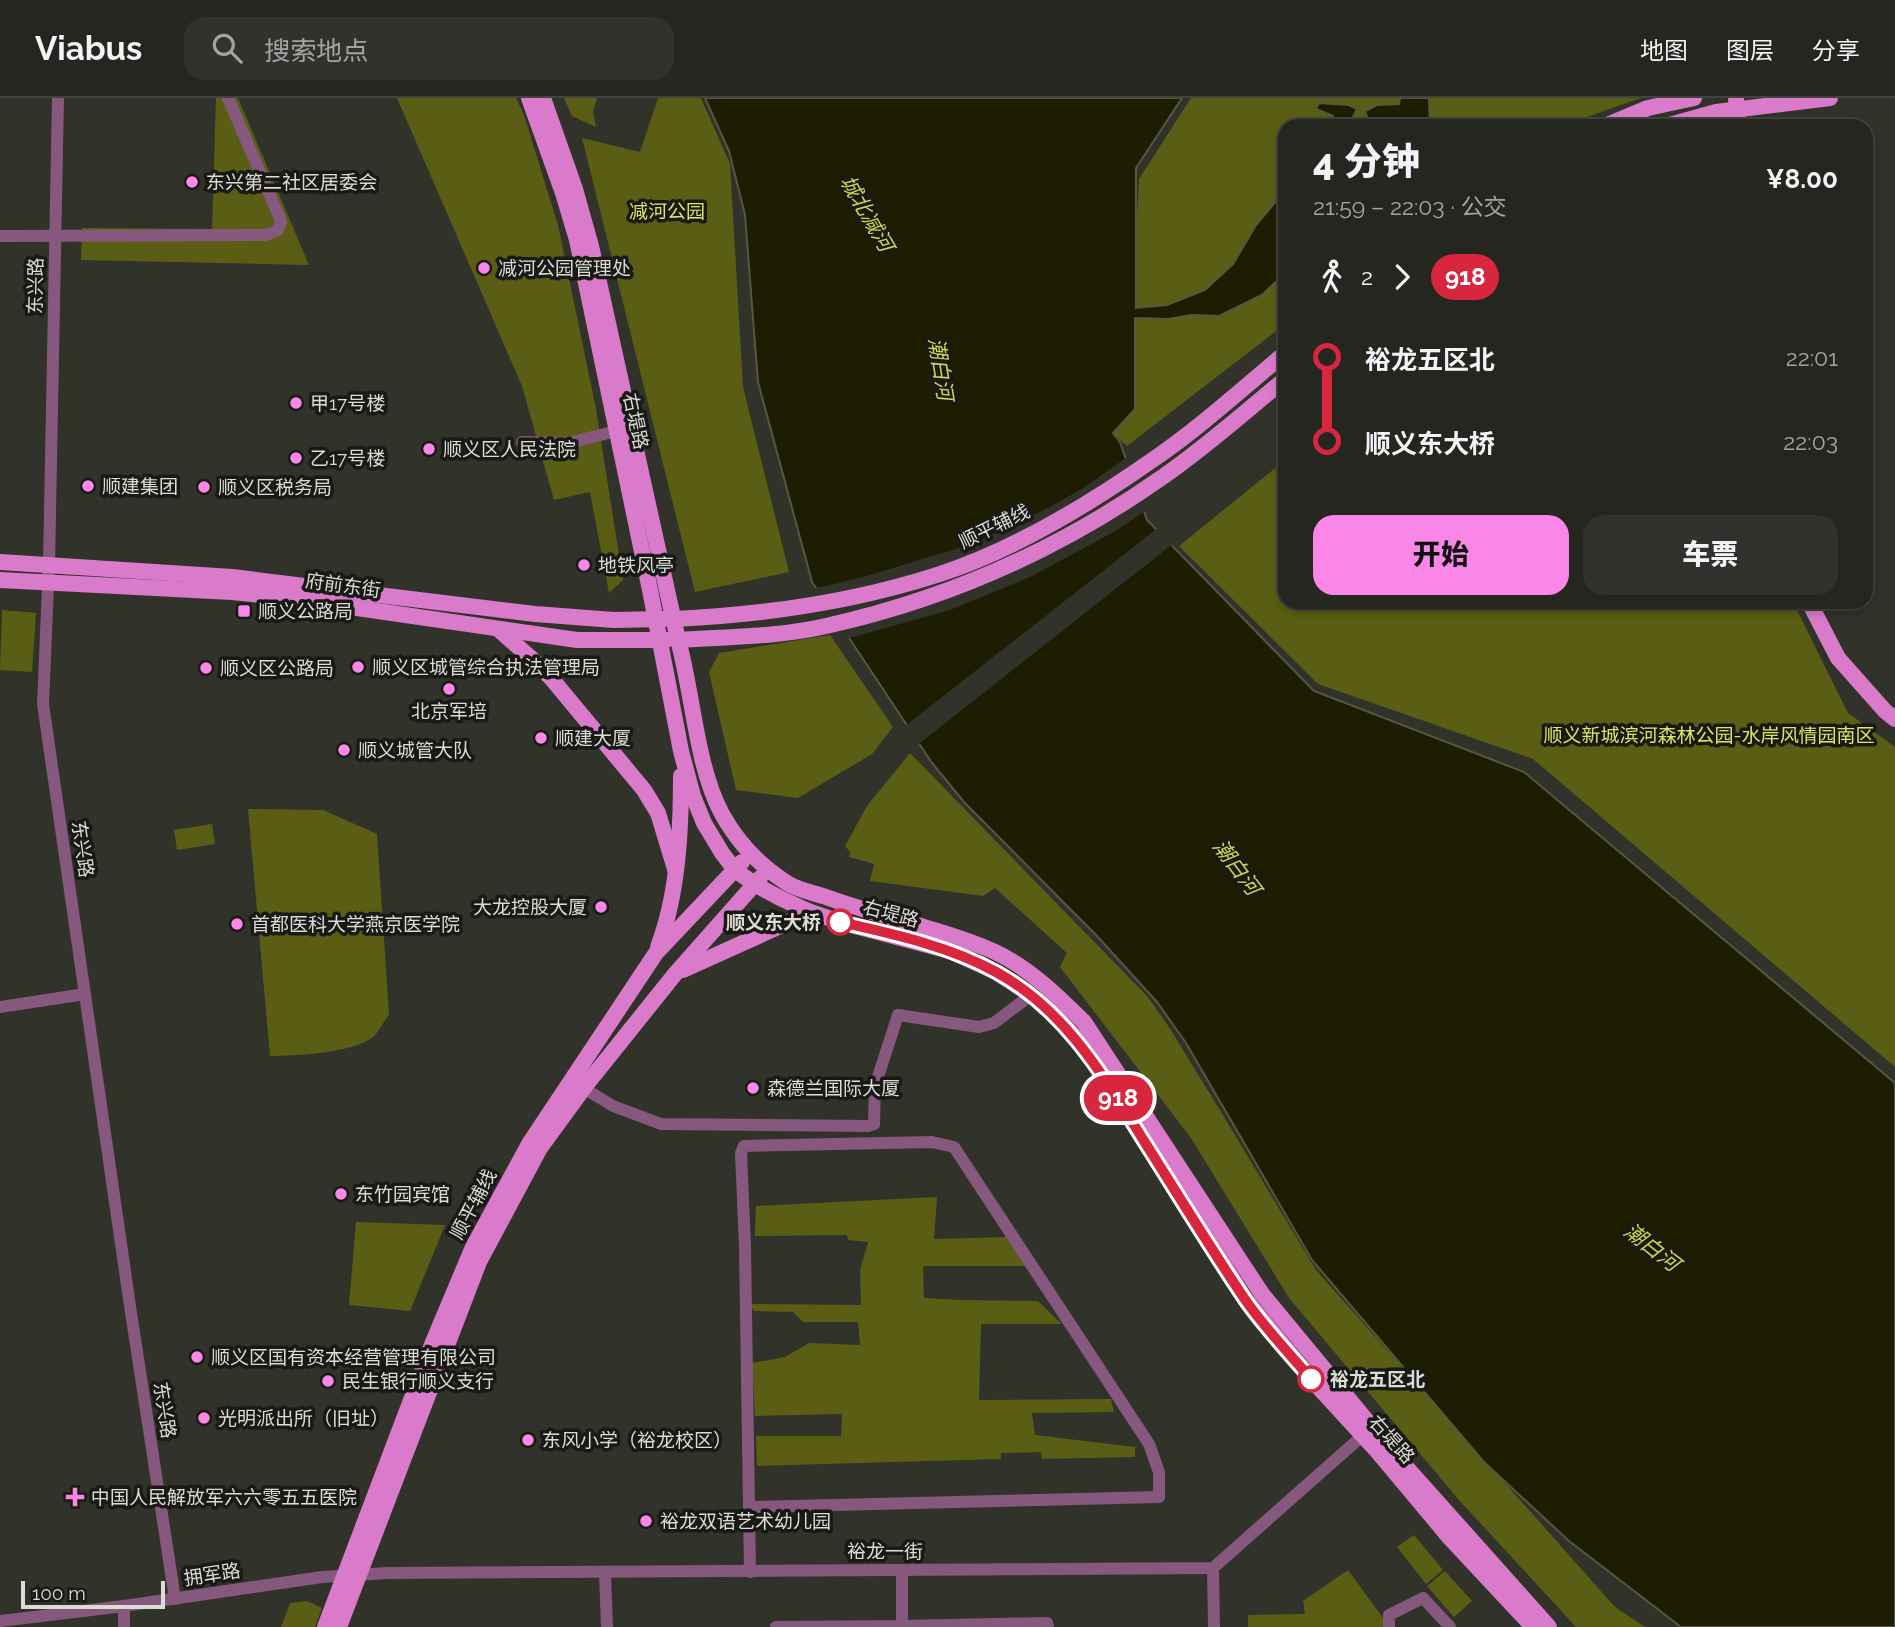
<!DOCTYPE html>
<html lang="zh">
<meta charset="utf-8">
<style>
:root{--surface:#252620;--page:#31322d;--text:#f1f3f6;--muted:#a3a5a5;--line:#42433e;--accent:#fa87e7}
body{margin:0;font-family:Raleway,"Noto Sans SC",sans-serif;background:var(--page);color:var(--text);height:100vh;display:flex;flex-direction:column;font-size:26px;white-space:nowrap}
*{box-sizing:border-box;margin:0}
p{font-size:23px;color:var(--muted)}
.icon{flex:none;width:38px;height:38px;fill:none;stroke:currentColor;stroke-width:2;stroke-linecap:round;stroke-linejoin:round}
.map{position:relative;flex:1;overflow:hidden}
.side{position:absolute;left:1278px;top:21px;width:595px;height:490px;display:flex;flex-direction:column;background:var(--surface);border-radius:21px;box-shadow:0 4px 10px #0003,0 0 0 2px var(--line)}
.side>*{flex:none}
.badge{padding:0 14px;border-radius:23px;font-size:24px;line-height:46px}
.scale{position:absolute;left:21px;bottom:18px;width:144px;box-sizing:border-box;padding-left:7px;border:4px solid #dbdcd6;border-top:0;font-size:19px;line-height:24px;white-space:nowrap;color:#dbdcd6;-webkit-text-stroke:5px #191a16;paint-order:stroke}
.map>.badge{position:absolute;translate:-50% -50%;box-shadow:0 0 0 4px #fff}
.legs{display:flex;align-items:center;gap:10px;height:77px;padding:0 35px;font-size:23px}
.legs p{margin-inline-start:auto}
.summary{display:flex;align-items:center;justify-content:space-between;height:119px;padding:0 35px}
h1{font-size:38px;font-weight:800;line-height:52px}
.button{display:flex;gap:14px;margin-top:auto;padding:14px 35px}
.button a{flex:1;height:80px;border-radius:21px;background:var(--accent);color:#111;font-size:28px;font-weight:800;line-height:80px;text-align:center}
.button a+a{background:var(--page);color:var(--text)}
ul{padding:0 35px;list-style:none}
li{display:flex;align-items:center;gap:24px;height:84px;font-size:26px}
li i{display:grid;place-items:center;width:10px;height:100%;margin:0 9px;background:currentColor}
li i::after{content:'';width:18px;height:18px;margin:-9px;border:5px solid;border-radius:50%;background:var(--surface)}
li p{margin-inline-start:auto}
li:first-child i{background:linear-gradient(#0000 50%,currentColor 0)}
li:last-child i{background:linear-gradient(currentColor 50%,#0000 0)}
header{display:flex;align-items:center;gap:42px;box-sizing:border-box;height:98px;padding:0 35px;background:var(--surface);border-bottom:2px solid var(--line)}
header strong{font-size:33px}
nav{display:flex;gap:38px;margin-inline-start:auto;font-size:24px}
.search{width:490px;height:63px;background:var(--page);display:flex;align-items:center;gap:18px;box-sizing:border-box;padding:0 24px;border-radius:21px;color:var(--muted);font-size:26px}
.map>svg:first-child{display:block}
.green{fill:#5a5e14}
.water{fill:#1d1e01;stroke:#565741;stroke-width:2}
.pier{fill:#31322a}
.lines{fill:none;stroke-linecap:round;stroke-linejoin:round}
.minor{stroke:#87587e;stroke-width:12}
.major{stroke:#da7aca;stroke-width:16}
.major-bridge{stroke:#da7aca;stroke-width:16}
.line-1-casing{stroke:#fff;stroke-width:16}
.line-1{stroke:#d7263d;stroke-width:10}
.poi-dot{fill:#fa87e7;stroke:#191a16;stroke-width:2.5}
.stop-1-dot{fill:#fff;stroke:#d7263d;stroke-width:3.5}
.labels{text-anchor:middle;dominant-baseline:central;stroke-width:7;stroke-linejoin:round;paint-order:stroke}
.poi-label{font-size:19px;fill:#dbdcd6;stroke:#191a16;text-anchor:start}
.park-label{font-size:19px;fill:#dde565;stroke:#191a16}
.street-label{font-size:19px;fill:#dbdcd6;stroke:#191a16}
.stop-label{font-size:19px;font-weight:bold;fill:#dbdcd6;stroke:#191a16;text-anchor:end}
.water-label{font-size:21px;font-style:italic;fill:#ccd453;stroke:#191a16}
</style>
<header>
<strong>Viabus</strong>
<div class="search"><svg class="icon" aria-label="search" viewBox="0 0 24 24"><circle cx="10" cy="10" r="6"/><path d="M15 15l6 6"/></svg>搜索地点</div>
<nav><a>地图</a><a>图层</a><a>分享</a></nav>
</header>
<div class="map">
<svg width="1895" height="1529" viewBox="0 0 1895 1529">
<rect width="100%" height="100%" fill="#31322a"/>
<!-- green -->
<g class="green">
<path d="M216 0H238L309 167 81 162 82 130 212 131Z"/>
<path d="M397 0H516L524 17 558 127 596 311 623 482 609 495 590 394 554 402 522 288Z"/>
<path d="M564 0H597L593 14 596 29 572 18Z"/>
<path d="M658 0H701L730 66 743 289 789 474 695 494 582 40 640 54Z"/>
<path d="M1191 0H1641L1561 28H1284V227L1127 348 1113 335 1135 311 1133 190 1139 81Z"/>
<path d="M1284 363V504H1793L1848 615 1895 649V969L1533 661 1318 586 1179 448Z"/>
<path d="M2 512 36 515 32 574 0 572Z"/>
<path d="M830 537 893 629 872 656 798 700 736 692 709 574 719 555Z"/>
<path d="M910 655 1147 898 1169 929 1221 1014 1316 1172 1615 1509 1645 1529H1576L1459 1402 1289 1200 1191 1040 1060 869 1067 855 995 790 983 798 870 783 874 766 849 759 850 754 845 748 867 708Z"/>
<path d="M248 711 323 712 377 736 389 916C384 923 379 934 373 939 353 955 295 958 270 958Z"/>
<path d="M212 726 215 746 177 752 174 732Z"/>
<path d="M937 1099 934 1141 1008 1139 1026 1168H923L924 1200 960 1202 1038 1203 1062 1226H981L979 1302 1111 1301 1114 1314 1032 1315 1035 1337 1135 1349V1359L1042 1361 1041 1354 1001 1355V1361L757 1368 756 1338H841L842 1316 755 1318 752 1265 785 1259 809 1245 860 1247 858 1224H803L793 1214 754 1213 750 1206 861 1207 860 1172 868 1144 848 1142 847 1137 755 1138 756 1108Z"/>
<path d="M356 1124 445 1127 410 1213 349 1207Z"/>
<path d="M1414 1437 1443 1472 1426 1486 1397 1449Z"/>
<path d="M1348 1472 1383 1520V1529H1248V1517L1305 1516 1303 1503Z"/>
<path d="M1445 1473 1472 1503 1454 1519 1427 1488Z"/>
<path d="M307 1503 322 1510 315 1529H281L290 1505Z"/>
</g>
<!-- water -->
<g class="water">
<path d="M705 0H1182L1136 70V210L1167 207 1205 192 1233 166 1256 127 1284 94 1283 177 1262 197 1219 218 1192 217 1168 221 1135 220V311L1113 335 1120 344 1147 422 1314 593 1524 674 1895 985V1529H1681L1569 1443 1484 1364 1312 1162 1186 945 1157 904 1097 838 964 704 932 665 812 484 758 284 745 117 729 53Z"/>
<path d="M1400 0H1429L1430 28H1368L1370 27 1365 13 1377 7 1399 6Z"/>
<path d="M1319 5 1349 7 1357 11 1353 19 1358 28H1334L1333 18 1316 11Z"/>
</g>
<!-- pier -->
<g class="pier">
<path d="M1129 358 1147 412 1112 435 1030 479 950 512 846 541 812 491 863 479 969 447 1044 412 1082 391Z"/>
<path d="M1159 429 1174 445 916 648 904 629Z"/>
</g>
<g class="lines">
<!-- minor -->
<g class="minor">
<path d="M58 0 49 466 43 606 130 1208 175 1501"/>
<path d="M0 138 266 137 278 132 281 123 228 0"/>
<path d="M522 344 569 345 616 333"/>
<path d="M0 909 85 896"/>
<path d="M577 986 613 1008 661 1026 868 1028 874 1026 875 988 898 917 979 929 994 925 1031 897"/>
<path d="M749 1409 1159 1399V1374L1149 1346 954 1049 932 1044 744 1048 741 1055 745 1149 750 1474"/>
<path d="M1213 1470 1214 1529"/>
<path d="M605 1475 607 1529"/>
<path d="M124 1508V1529"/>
<path d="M0 1523 124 1508 322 1479 387 1475 1213 1470 1369 1332"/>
<path d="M902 1528 1047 1525 1048 1529"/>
<path d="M776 1529 902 1528V1473"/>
<path d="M1389 1529V1517L1423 1500 1450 1529"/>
</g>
<!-- major -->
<g class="major">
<path d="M529 0 563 95 577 142 650 492 681 653 693 698 704 725 722 755 735 772 756 787 780 800 808 813 840 824 950 853 996 874 1031 897 1055 917 1077 941 1106 981 1246 1202 1311 1281 1378 1354 1449 1439 1533 1529"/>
<path d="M543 0 575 91 591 148 678 542C693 595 696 668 722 716 737 743 760 768 787 785 798 792 814 795 826 799 881 819 939 830 993 853 1028 869 1057 897 1084 924L1262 1196 1391 1352 1549 1529"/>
<path d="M1736 0 1738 28"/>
<path d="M1605 28 1648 10 1694 0"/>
<path d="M1666 28 1716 14 1830 0"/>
<path d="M0 464 232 479 535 516 614 522 664 521"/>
<path d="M0 482 232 494 288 500 577 542H666"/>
<path d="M1809 504 1838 560 1885 613 1895 621"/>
<path d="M498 531 531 560 551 580 644 692 658 715 675 771"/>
<path d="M658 849C678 796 681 734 681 678"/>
<path d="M683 872 787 825 808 813"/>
<path d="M325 1529 433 1244 473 1149 529 1046 656 855 742 764"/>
<path d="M339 1529 479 1164 540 1050 586 987 675 876 760 780"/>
</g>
<!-- major-bridge -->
<g class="major-bridge">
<path d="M673 521C764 517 854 504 940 476 1014 452 1088 407 1151 363 1198 331 1241 292 1284 256"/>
<path d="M678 542C727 539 778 539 826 528 948 501 1062 450 1164 378 1206 349 1245 314 1284 282"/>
</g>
</g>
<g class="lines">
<!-- line-1 casing -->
<g class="line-1-casing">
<path id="line-1" d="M840 824C893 836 949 848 996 874 1066 912 1104 979 1144 1043 1177 1095 1209 1148 1244 1200 1263 1228 1289 1255 1311 1281"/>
</g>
<!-- line-1 -->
<use href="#line-1" class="line-1"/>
</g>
<!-- markers -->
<g class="poi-dot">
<circle cx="192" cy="84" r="7"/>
<circle cx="484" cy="170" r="7"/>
<circle cx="296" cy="305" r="7"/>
<circle cx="429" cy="351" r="7"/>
<circle cx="296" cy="360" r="7"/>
<circle cx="88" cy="388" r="7"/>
<circle cx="204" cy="389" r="7"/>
<circle cx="584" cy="467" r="7"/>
<rect x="237" y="506" width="14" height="14" rx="3.5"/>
<circle cx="358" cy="569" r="7"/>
<circle cx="206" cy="570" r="7"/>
<circle cx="449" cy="591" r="7"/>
<circle cx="541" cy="640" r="7"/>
<circle cx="344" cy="652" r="7"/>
<circle cx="601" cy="809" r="7"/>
<circle cx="237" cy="826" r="7"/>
<circle cx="753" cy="990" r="7"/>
<circle cx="341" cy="1096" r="7"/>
<circle cx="197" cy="1259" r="7"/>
<circle cx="328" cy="1283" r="7"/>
<circle cx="204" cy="1320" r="7"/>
<circle cx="528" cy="1342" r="7"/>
<path d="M71.5 1388.5h7v7h7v7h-7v7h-7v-7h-7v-7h7z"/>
<circle cx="646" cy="1423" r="7"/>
</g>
<g class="stop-1-dot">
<circle cx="840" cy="824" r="12"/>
<circle cx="1311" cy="1281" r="12"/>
</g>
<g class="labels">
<!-- poi labels -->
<g class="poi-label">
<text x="206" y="84">东兴第二社区居委会</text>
<text x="498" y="170">减河公园管理处</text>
<text x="310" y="305">甲17号楼</text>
<text x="443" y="351">顺义区人民法院</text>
<text x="310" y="360">乙17号楼</text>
<text x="102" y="388">顺建集团</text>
<text x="218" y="389">顺义区税务局</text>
<text x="598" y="467">地铁风亭</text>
<text x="258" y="513">顺义公路局</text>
<text x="372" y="569">顺义区城管综合执法管理局</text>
<text x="220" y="570">顺义区公路局</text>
<text x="449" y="613" text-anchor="middle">北京军培</text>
<text x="555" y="640">顺建大厦</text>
<text x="358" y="652">顺义城管大队</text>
<text x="587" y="809" text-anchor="end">大龙控股大厦</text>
<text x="251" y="826">首都医科大学燕京医学院</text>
<text x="767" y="990">森德兰国际大厦</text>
<text x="355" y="1096">东竹园宾馆</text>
<text x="211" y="1259">顺义区国有资本经营管理有限公司</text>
<text x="342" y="1283">民生银行顺义支行</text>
<text x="218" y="1320">光明派出所（旧址）</text>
<text x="542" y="1342">东风小学（裕龙校区）</text>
<text x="91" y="1399">中国人民解放军六六零五五医院</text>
<text x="660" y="1423">裕龙双语艺术幼儿园</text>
</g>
<!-- park labels -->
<g class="park-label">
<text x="667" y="113">减河公园</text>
<text x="1709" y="637">顺义新城滨河森林公园-水岸风情园南区</text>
</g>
<!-- street labels -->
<g class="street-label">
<text transform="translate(35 188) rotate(-89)">东兴路</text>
<text transform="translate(636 323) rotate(78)">右堤路</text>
<text transform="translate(994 428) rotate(-26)">顺平辅线</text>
<text transform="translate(343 487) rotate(8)">府前东街</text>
<text transform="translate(83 751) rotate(82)">东兴路</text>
<text transform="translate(891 815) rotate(15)">右堤路</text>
<text transform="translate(473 1106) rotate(-62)">顺平辅线</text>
<text transform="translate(165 1312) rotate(81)">东兴路</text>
<text transform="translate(1392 1341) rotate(48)">右堤路</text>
<text x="885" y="1453">裕龙一街</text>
<text transform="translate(212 1476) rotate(-9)">拥军路</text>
</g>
<!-- stop labels -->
<g class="stop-label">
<text x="821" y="824">顺义东大桥</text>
<text x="1330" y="1281" text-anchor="start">裕龙五区北</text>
</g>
<!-- water labels -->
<g class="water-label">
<text transform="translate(867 115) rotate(60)">城北减河</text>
<text transform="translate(941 271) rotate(81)">潮白河</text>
<text transform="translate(1237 769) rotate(53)">潮白河</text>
<text transform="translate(1652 1149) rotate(38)">潮白河</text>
</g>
</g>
</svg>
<div class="scale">100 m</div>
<b class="badge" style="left:1118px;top:1000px;background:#d7263d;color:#fff">918</b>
<section class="side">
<div class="summary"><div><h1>4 分钟</h1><p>21:59 – 22:03 · 公交</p></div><b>¥8.00</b></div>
<div class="legs"><svg class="icon" aria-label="walk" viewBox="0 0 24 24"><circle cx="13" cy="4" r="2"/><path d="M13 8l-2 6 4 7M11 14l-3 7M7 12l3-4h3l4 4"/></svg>2<svg class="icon" aria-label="forward" viewBox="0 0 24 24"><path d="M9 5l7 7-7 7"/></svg><b class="badge" style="background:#d7263d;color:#fff">918</b></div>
<ul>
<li><i style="color:#d7263d"></i><b>裕龙五区北</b><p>22:01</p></li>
<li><i style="color:#d7263d"></i><b>顺义东大桥</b><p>22:03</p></li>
</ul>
<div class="button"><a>开始</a><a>车票</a></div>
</section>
</div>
